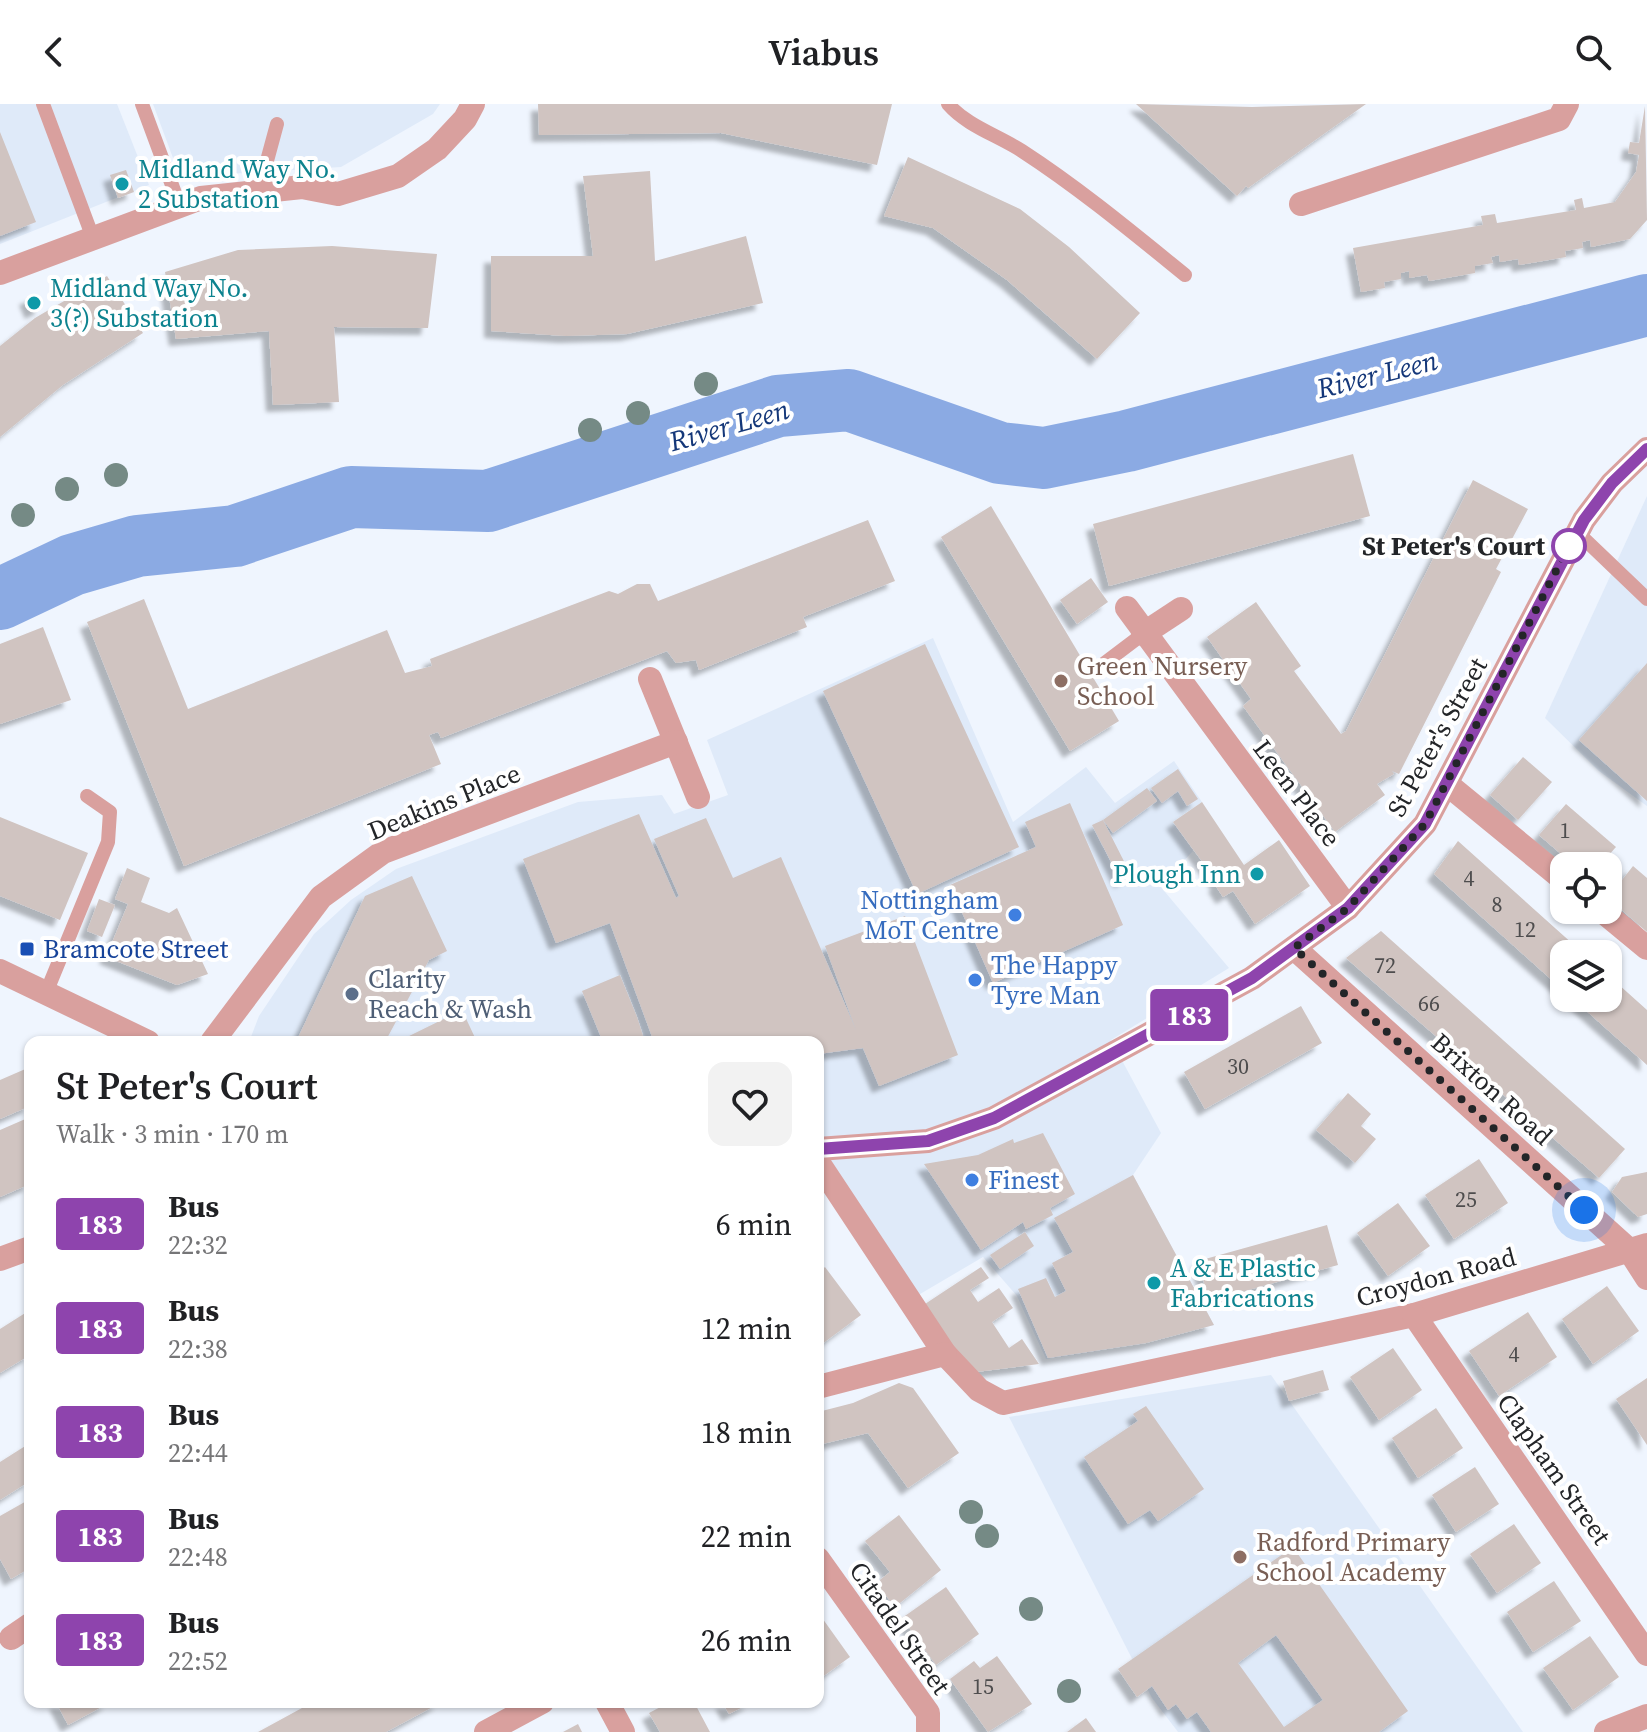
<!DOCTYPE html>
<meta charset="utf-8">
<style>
:root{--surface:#fff;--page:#f2f2f2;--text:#202124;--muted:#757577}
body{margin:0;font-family:"Source Serif 4",serif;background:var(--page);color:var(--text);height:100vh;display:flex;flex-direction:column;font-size:30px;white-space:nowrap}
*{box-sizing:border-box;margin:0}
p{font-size:26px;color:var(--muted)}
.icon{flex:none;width:44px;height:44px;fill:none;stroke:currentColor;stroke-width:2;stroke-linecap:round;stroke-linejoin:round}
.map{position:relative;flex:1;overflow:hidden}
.sheet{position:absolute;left:24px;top:932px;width:800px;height:672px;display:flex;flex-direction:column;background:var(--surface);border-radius:16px;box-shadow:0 2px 6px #0004}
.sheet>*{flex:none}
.badge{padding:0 16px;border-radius:6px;font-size:28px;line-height:52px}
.buttons{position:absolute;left:1550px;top:748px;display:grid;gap:16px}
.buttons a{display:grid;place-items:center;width:72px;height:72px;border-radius:16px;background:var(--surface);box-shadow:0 2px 6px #0004;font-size:40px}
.you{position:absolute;width:40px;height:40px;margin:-20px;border:6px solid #fff;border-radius:50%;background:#1a73e8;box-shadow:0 0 0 12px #1a73e833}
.map>.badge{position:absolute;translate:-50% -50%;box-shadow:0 0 0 4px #fff}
.round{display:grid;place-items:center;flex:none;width:84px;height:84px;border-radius:16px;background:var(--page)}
.overview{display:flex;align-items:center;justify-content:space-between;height:136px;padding:0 32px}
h1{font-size:38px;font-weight:600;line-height:60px}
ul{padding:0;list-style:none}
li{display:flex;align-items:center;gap:24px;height:104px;padding:0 32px}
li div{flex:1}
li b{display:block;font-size:30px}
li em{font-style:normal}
li .badge{min-width:88px;font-weight:700;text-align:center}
header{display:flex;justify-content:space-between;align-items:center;height:104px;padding:0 32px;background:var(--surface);font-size:36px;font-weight:600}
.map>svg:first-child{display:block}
.built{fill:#dfeaf9}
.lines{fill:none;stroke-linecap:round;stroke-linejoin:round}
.river{stroke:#8baae3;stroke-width:62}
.building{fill:#d0c4c1;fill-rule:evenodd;filter:url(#shadow)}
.service{stroke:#d9a09e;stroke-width:14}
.minor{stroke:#d9a09e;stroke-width:24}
.tertiary{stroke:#d9a09e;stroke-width:24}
.tree{fill:#758a85}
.line-casing{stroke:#fff;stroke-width:18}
.line{stroke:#8e44ad;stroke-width:12}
.walk{stroke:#232528;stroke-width:8;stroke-dasharray:0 14.4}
.culture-dot{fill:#0f9aa8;stroke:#fff;stroke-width:3}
.stop-dot{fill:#fff;stroke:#8e44ad;stroke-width:4}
.education-dot{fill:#8d6e63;stroke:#fff;stroke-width:3}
.shop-dot{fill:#3f7fe0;stroke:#fff;stroke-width:3}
.transit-dot{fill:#1a4fb4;stroke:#fff;stroke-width:3}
.service-dot{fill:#5c6f8a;stroke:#fff;stroke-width:3}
.labels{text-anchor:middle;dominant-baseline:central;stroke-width:8;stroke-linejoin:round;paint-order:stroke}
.number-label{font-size:22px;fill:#4e4d4e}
.culture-label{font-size:26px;fill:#0d838f;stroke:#fff;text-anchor:start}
.stop-label{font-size:26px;font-weight:bold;fill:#232528;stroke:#fff;text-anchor:end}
.education-label{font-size:26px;fill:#785e54;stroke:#fff;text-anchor:start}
.street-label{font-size:26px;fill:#232528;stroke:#fff}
.shop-label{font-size:26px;fill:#366cbe;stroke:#fff;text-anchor:start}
.transit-label{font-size:26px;fill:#164399;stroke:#fff;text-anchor:start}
.service-label{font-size:26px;fill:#4e5e75;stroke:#fff;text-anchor:start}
.water-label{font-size:28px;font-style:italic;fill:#143779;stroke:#fff}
</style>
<header><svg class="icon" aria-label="back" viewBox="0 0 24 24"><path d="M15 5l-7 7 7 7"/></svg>Viabus<svg class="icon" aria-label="search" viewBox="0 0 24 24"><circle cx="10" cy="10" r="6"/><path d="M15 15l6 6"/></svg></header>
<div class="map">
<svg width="1647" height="1628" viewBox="0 0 1647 1628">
<defs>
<filter id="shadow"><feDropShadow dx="-7" dy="7" stdDeviation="2" flood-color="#0004"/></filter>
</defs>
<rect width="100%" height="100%" fill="#eff5fe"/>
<!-- built -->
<g class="built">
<path d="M0 0H117L149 81 0 140Z"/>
<path d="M153 0H440L433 10 341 63 180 73Z"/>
<path d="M1647 392V702L1599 667 1545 614Z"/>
<path d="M933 534 1013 718 1086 663 1115 699 1174 657 1202 698 1173 718 1193 747 1160 782 1229 864 1111 936 1161 1029 1133 1071 1214 1221 1146 1239 1046 1255 1017 1192 983 1153 915 1193 835 1076 818 1023V938H249L259 912 314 830 351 796 396 765 578 698 662 691 674 710 728 691 707 636Z"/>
<path d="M1271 1271 1523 1628H1178L1152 1594 1009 1313Z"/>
</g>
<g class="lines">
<!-- river -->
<path class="river" d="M0 495 72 461 137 442 235 432 351 393 488 397 778 302 849 296 1000 349 1044 354 1127 337 1647 201"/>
</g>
<!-- building -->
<g class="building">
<path d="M538 0H892L877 61 721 29 539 31Z"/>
<path d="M1136 0 1252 3 1366 0 1248 84 1246 82 1237 92Z"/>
<path d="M1645 2 1647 116 1630 135 1591 143 1590 136 1582 138 1583 144 1565 147 1566 153 1519 161 1518 155 1500 158 1499 151 1491 153 1493 159 1475 162V169L1429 177 1427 171 1409 174V167L1401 169V175L1384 178 1385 184 1361 188 1353 144 1483 121 1481 112 1495 110 1497 119 1576 106 1574 96 1582 94 1584 104 1615 98 1636 68 1639 51 1628 49 1630 38 1639 39Z"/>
<path d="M0 28 36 118 0 132Z"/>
<path d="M908 53 1020 105 1069 143 1140 209 1097 255 1007 176 933 124 884 112Z"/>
<path d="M126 66 134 88 118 94 110 71Z"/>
<path d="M650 67 655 157 746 132 763 199 627 230 566 232 491 227V152H593L583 72Z"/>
<path d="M332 142 437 150 428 224 334 223 339 298 273 301 269 227 176 235 165 168 238 146Z"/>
<path d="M107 172 143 229 63 281 0 333V242L35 214Z"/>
<path d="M37 190 42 203 32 208 26 194Z"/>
<path d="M1353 350 1370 412 1109 482 1093 420Z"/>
<path d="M1473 376 1528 405 1496 465 1501 468 1399 670 1392 667 1394 670 1377 680 1385 691 1335 728 1243 602 1251 595 1207 533 1256 498 1301 562 1294 567 1341 630 1346 627Z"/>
<path d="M991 402 1119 617 1070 647 941 433Z"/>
<path d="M868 416 895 477 803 513 807 523 699 566 696 556 676 559 667 547 441 634 438 628 429 631 441 660 184 762 87 518 144 495 188 605 387 526 405 569 432 562 430 555 609 487 618 490 637 480H650L658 497Z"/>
<path d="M1091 474 1108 498 1077 520 1060 496Z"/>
<path d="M43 523 71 596 0 620V540Z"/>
<path d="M925 540 1019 743 917 790 823 587Z"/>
<path d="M1647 559V697L1579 636Z"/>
<path d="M1523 653 1552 678 1518 716 1490 691Z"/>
<path d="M1178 665 1198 695 1187 702 1178 687 1162 699 1151 684Z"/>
<path d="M1147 684 1157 697 1113 729 1103 716Z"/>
<path d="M1202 698 1244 761 1279 736 1310 782 1255 820 1233 787 1223 793 1215 781 1218 779 1173 718Z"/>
<path d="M1070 699 1123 821 993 879 950 781 1036 743 1025 718Z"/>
<path d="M1566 700 1616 743 1599 762H1575L1539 731Z"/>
<path d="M639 710 676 794 679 792 654 735 706 714 733 774 781 753 856 926 825 842 905 812 958 951 879 982 863 944 818 950V938H654L610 819 556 839 523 755Z"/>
<path d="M0 713 88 749 60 816 0 792Z"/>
<path d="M1103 716 1131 771 1121 777 1092 721Z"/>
<path d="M1458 737 1584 850H1564V887L1434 770Z"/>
<path d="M1633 762 1647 774V828L1608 794Z"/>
<path d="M127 764 150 774 141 798 169 809 177 804 208 870 177 881 106 853 128 800 115 795Z"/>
<path d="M412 772 447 847 429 856 385 938H296L365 792Z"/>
<path d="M99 795 115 801 102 833 87 827Z"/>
<path d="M1381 827 1625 1045 1599 1074 1346 854Z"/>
<path d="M620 871 637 913 645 938H603L582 887Z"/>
<path d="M1608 871 1647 906V961L1572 894H1608Z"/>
<path d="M1301 902 1322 939 1205 1005 1184 968Z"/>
<path d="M462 906 477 938H401L403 935Z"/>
<path d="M30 963V1002L0 1015V976Z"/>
<path d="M1348 989 1371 1010 1361 1022 1376 1035 1355 1059 1316 1026Z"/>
<path d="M30 1013V1080L0 1093V1026Z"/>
<path d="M1043 1029 1075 1090 1050 1104 1053 1111 1026 1125 1023 1118 981 1146 924 1060 978 1051 1013 1035 1014 1039Z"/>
<path d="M1479 1055 1508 1099 1454 1135 1425 1091Z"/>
<path d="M1647 1068V1110L1638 1113 1612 1088 1622 1073Z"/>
<path d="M1133 1071 1214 1221 1146 1239 1048 1254 1018 1185 1046 1174 1055 1193 1066 1187 1052 1159 1073 1148 1054 1114Z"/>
<path d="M1398 1099 1430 1142 1388 1172 1357 1129Z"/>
<path d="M1327 1121 1338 1161 1209 1197 1198 1157Z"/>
<path d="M1025 1128 1034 1142 1000 1165 990 1151Z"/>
<path d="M825 1163 861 1211 818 1243V1169Z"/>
<path d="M981 1163 989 1174 970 1186 978 1198 999 1184 1013 1204 992 1218 1009 1244 1022 1235 1039 1260 968 1269 922 1202Z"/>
<path d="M1607 1182 1639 1227 1593 1260 1562 1215Z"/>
<path d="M30 1206V1251L0 1269V1225Z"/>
<path d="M1528 1208 1557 1253 1499 1292 1469 1247Z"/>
<path d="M1393 1244 1422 1286 1379 1316 1350 1273Z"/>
<path d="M1323 1266 1329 1286 1289 1297 1283 1277Z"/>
<path d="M1647 1274V1341L1616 1295Z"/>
<path d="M899 1279 913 1284 959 1349 908 1384 868 1329 818 1341V1308L853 1299Z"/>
<path d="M1146 1302 1204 1385 1158 1417 1150 1406 1128 1420 1084 1353 1138 1317 1133 1310Z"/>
<path d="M1436 1304 1463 1344 1418 1374 1392 1334Z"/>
<path d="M30 1339V1377L0 1396V1358Z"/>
<path d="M1475 1363 1499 1400 1456 1428 1432 1391Z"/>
<path d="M30 1395V1464L11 1475 0 1455V1412Z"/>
<path d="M899 1411 941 1466 895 1503 876 1479 890 1468 865 1437Z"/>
<path d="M1514 1420 1541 1459 1497 1489 1470 1450Z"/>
<path d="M1293 1443 1408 1607 1379 1628H1211L1197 1608 1187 1615 1176 1600 1168 1606 1152 1582 1137 1593 1118 1565ZM1276 1531 1323 1596 1284 1623 1238 1559Z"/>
<path d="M1554 1477 1581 1517 1533 1548 1507 1508Z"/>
<path d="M946 1483 979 1530 936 1561 902 1514Z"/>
<path d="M820 1511 850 1553 818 1576V1512Z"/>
<path d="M1590 1532 1619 1573 1573 1606 1543 1564Z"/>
<path d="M997 1552 1032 1600 988 1628 950 1575 974 1557 980 1564Z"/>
<path d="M56 1598H111L68 1621Z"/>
<path d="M313 1598H442L386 1628H258Z"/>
<path d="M670 1598H694L710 1628H660L649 1609Z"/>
<path d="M722 1598H753L729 1610Z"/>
<path d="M1086 1614 1096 1628H1067Z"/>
<path d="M578 1620 582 1628H563Z"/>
</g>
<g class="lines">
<!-- service -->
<g class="service">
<path d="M43 0 93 134"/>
<path d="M142 0 179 100"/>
<path d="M948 0C967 22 997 31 1022 47 1079 84 1132 128 1185 171"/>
<path d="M258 90 277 20"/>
<path d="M1577 428 1647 495"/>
<path d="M1102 561 1143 530"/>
<path d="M46 889 108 738 110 708 87 692"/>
</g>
<!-- minor -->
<g class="minor">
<path d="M1301 100 1559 15 1567 0"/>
<path d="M0 169 201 94 302 83 338 90 398 72 437 45 465 15 473 0"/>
<path d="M1127 504 1348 804"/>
<path d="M1143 530 1181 505"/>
<path d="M650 575 698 693"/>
<path d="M1447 680 1564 776"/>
<path d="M1601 806 1647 844"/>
<path d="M1294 844 1629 1146 1647 1174"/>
<path d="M212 938 321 793 383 748 676 638"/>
<path d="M818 1058 945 1250 979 1286 1003 1299 1414 1211 1647 1141"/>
<path d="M0 1155 30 1144"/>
<path d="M1414 1211 1647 1550"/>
<path d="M818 1283 945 1250"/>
<path d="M818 1455 928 1609V1628"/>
<path d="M11 1534 30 1521"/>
<path d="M607 1598 623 1628"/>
<path d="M486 1628 542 1598"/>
<path d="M1606 1628 1647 1612"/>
</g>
<!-- tertiary -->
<g class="tertiary">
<path d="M0 867 148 938"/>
<path d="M818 1045 928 1037 994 1014 1252 874 1348 804 1425 720 1584 416 1612 379 1647 345"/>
</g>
</g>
<!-- trees -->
<g class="tree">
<circle cx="706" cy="280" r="12"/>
<circle cx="638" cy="309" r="12"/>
<circle cx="590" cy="326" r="12"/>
<circle cx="116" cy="371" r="12"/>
<circle cx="67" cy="385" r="12"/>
<circle cx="23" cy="411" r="12"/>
<circle cx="971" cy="1408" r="12"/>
<circle cx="987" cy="1432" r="12"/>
<circle cx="1031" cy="1505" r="12"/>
<circle cx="1069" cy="1587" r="12"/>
</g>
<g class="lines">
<!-- line casing -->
<g class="line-casing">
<path id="line" d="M818 1045 928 1037 994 1014 1252 874 1348 804 1425 720 1584 416 1612 379 1647 345"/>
</g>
<!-- line -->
<use href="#line" class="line"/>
<!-- walk -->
<path class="walk" d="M1569 442 1425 720 1348 804 1294 844 1584 1106"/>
</g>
<!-- markers -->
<g class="culture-dot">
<circle cx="122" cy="80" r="8"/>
<circle cx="34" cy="199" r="8"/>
<circle cx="1257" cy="770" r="8"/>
<circle cx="1154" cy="1179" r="8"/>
</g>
<circle class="stop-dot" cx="1569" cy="442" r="16"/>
<g class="education-dot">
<circle cx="1061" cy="577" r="8"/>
<circle cx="1240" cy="1453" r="8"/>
</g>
<g class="shop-dot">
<circle cx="1015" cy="811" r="8"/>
<circle cx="975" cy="876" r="8"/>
<circle cx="972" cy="1076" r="8"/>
</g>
<rect class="transit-dot" x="19" y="837" width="16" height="16" rx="4"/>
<circle class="service-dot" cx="352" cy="890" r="8"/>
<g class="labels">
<!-- number labels -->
<g class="number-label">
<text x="1565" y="726">1</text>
<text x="1469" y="774">4</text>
<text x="1497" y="800">8</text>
<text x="1525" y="825">12</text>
<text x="1385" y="861">72</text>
<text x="1429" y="899">66</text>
<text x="1238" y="962">30</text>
<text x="1466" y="1095">25</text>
<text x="1514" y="1250">4</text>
<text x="983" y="1582">15</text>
</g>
<!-- culture labels -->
<g class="culture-label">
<text x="138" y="65">Midland Way No.<tspan x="138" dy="30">2 Substation</tspan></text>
<text x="50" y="184">Midland Way No.<tspan x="50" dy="30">3(?) Substation</tspan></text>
<text x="1241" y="770" text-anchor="end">Plough Inn</text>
<text x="1170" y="1164">A &amp; E Plastic<tspan x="1170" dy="30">Fabrications</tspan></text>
</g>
<!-- stop labels -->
<g class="stop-label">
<text x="1545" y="442">St Peter's Court</text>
</g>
<!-- education labels -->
<g class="education-label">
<text x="1077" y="562">Green Nursery<tspan x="1077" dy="30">School</tspan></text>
<text x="1256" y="1438">Radford Primary<tspan x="1256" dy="30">School Academy</tspan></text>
</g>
<!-- street labels -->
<g class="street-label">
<text transform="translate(1437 633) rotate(-61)">St Peter's Street</text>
<text transform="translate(1297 689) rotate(53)">Leen Place</text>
<text transform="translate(444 698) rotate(-22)">Deakins Place</text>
<text transform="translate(1492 985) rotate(42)">Brixton Road</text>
<text transform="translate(1436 1173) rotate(-15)">Croydon Road</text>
<text transform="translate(1554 1365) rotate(55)">Clapham Street</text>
<text transform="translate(900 1524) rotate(55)">Citadel Street</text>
</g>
<!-- shop labels -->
<g class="shop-label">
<text x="999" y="796" text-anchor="end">Nottingham<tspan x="999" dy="30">MoT Centre</tspan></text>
<text x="991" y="861">The Happy<tspan x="991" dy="30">Tyre Man</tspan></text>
<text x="988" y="1076">Finest</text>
</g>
<!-- transit labels -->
<g class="transit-label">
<text x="43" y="845">Bramcote Street</text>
</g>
<!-- service labels -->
<g class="service-label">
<text x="368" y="875">Clarity<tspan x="368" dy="30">Reach &amp; Wash</tspan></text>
</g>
<!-- water labels -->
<g class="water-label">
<text transform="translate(1377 270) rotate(-14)">River Leen</text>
<text transform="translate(729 321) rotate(-16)">River Leen</text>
</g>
</g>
</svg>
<div class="buttons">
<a><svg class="icon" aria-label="locate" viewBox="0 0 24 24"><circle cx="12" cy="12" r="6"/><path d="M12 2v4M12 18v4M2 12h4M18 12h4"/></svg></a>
<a><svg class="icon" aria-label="layers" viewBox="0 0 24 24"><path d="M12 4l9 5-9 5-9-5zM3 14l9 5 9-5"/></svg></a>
</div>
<div class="you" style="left:1584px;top:1106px"></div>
<b class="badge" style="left:1189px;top:911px;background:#8e44ad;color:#fff">183</b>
<section class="sheet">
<div class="overview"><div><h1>St Peter's Court</h1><p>Walk · 3 min · 170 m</p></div><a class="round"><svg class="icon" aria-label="heart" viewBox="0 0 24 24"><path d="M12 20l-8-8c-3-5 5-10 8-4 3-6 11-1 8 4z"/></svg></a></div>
<ul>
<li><span class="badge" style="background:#8e44ad;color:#fff">183</span><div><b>Bus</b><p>22:32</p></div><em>6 min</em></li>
<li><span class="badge" style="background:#8e44ad;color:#fff">183</span><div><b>Bus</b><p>22:38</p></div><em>12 min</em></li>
<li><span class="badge" style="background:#8e44ad;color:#fff">183</span><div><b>Bus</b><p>22:44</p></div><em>18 min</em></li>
<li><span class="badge" style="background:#8e44ad;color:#fff">183</span><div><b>Bus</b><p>22:48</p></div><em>22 min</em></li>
<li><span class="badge" style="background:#8e44ad;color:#fff">183</span><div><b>Bus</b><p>22:52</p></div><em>26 min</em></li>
</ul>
</section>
</div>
